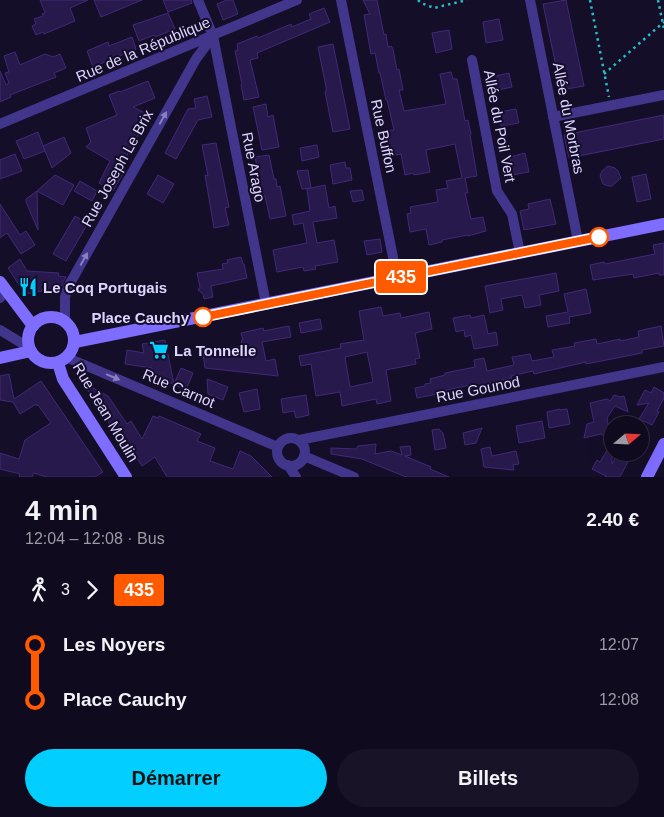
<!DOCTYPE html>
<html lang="fr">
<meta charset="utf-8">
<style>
:root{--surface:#100a1f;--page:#191328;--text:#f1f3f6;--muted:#9c9aa4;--line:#302b3d;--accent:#02cfff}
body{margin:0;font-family:Helvetica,sans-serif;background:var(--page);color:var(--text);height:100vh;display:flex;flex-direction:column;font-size:19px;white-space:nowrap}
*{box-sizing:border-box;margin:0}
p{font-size:16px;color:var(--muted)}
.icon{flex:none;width:28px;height:28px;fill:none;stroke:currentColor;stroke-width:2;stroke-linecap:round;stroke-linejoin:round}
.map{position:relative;height:477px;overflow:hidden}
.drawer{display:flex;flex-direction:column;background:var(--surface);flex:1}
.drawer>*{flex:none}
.badge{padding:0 10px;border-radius:4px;font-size:18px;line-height:32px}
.needle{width:32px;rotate:71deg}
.tools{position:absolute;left:604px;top:416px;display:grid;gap:10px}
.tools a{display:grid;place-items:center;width:45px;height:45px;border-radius:50%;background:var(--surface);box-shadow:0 5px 20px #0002,0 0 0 1px var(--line);font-size:25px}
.map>.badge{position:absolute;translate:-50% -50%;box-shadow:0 0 0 2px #fff}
.legs{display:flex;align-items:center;gap:8px;height:55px;padding:0 25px;font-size:16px}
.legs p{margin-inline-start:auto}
.head{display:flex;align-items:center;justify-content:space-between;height:85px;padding:0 25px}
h1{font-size:28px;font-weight:700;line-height:38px}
.action{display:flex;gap:10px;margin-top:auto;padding:10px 25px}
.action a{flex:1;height:58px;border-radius:30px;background:var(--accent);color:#111;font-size:20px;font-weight:700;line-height:58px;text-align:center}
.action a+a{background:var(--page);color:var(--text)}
ul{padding:0 25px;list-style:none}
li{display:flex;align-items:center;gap:18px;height:55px;font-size:19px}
li i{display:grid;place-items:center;width:8px;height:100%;margin:0 6px;background:currentColor}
li i::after{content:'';width:12px;height:12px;margin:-6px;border:4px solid;border-radius:50%;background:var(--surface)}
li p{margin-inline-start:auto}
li:first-child i{background:linear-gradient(#0000 50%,currentColor 0)}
li:last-child i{background:linear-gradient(currentColor 50%,#0000 0)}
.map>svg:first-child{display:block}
.building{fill:#28194c;stroke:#402979;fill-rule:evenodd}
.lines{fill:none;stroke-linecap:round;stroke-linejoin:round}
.path{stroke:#27bec3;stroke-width:2.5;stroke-dasharray:2.5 4;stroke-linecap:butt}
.street{stroke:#41368c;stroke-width:10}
.secondary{stroke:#7e6dff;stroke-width:12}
.oneway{fill:#887ec0}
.line-1-casing{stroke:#fff;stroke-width:11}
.line-1{stroke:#ff5a00;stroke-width:8}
.stop-1-dot{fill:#fff;stroke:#ff5a00;stroke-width:2.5}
.labels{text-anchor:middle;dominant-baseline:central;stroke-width:4;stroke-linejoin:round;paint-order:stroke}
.street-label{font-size:15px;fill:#dfd6ff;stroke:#150e29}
.poi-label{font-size:15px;font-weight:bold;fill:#dfd6ff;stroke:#150e29;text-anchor:start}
.stop-label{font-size:15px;font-weight:bold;fill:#dfd6ff;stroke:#150e29;text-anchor:end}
</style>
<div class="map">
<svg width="664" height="477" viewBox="0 0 664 477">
<rect width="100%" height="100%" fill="#150e29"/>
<!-- building -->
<g class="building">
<path d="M40 0H88L70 8 75 21 44 34 43 32 36 35 32 26 36 24 34 19 43 16 42 14 45 13Z"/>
<path d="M94 0H142L101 17Z"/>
<path d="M163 0H191L192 3 168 12Z"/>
<path d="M227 0H233L238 14 223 20 217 4Z"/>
<path d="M363 0H377L384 35 386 34 388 47 391 46 393 49 397 70 399 69 403 90H399L404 111 446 104 440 74 451 72 453 79H457L465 121 468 120 471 134 470 135 477 176 465 178 468 193H465L471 219 483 217 486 231 468 236V235L442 240V242L429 245 426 229 410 232 407 214 411 213 410 207 438 202 436 190 448 188 446 181 462 178 455 144 426 150 430 172 414 175 413 173 405 175 401 154 392 156 387 131 394 130 387 100H386L380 73H379L375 53 371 54 364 15 370 14Z"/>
<path d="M566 0 584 86 561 90 543 4Z"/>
<path d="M324 8 330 22 257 53 258 58 250 60 259 97 244 100 241 85 242 84 235 51 238 50 237 44 257 36 258 38 291 24 292 27 311 19 309 14Z"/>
<path d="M168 13 175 29 155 37 154 35 139 41 133 25Z"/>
<path d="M499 19 503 40 486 43 483 22Z"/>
<path d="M449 30 452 49 436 53 432 33Z"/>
<path d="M132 37 136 49 93 67 87 51 108 42 109 46Z"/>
<path d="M333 44 350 129 333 132 325 92H326V87L318 47Z"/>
<path d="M15 52 20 65 45 54 53 57 60 54 66 68 54 73 56 77 10 95 11 97 0 102V71L6 85 9 83 5 73 9 72 4 56Z"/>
<path d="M509 73 512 87 494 91 491 77Z"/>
<path d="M148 81 155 98 133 107 151 116 140 136 138 135 121 167 125 170 113 191 99 183 110 161 86 147 91 142 86 128 117 115 109 95 119 91 120 92Z"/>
<path d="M207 96 212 117 198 120 176 159 165 153 188 109 196 108 194 99Z"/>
<path d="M266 104 268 117 273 115 279 147 262 150 253 107Z"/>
<path d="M516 109 519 123 501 126 499 112Z"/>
<path d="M664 115V139L569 158 564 135Z"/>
<path d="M38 132 45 151 24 159 16 141Z"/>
<path d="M64 137 71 153 52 168 43 146Z"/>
<path d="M216 143 229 207 225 208 229 225 214 228 205 175 208 176 202 145Z"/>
<path d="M317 145 319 157 302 161 300 148Z"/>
<path d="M525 153 529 172 512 175 510 157Z"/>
<path d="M15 154 22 171 0 179V160Z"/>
<path d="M269 155 274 179H276L277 187 280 186 286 216 270 219 265 196 259 197 256 177 259 176 255 157Z"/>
<path d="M345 162 346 168H350L352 180 333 184 330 165Z"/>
<path d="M608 166 615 168 618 171 621 178 612 186H608L603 184 600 176 602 171Z"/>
<path d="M308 170 311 188 302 189 297 171Z"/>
<path d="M646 174 651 199 637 202 632 177Z"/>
<path d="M55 175 74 185 63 205 37 191Z"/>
<path d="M158 175 174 184 163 203 147 194Z"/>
<path d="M80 181 97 191 92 201 74 191Z"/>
<path d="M325 185 329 208 335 206 337 218 313 222 317 243 334 240 338 262 315 266 316 269 304 271 303 267 277 272 273 250 307 243 303 223 294 225 292 215 310 211 307 189Z"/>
<path d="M362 190 364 200 353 202 350 191Z"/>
<path d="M37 191 38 230 26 202V199Z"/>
<path d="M550 199 556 224 524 230 520 211 529 209 528 204Z"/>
<path d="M0 204 20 235 26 231 35 245 21 254 7 233 0 238Z"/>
<path d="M75 216 88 223 66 261 53 254Z"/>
<path d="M380 239 382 252 367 255 364 241Z"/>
<path d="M664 243V275H659V273L634 278 633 274 593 280 590 265 604 262 605 264 655 254 653 245Z"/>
<path d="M241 257 243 264H244L247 278 211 286 213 297 204 299 203 294 198 290 200 287 197 273 223 269 222 264 228 263 227 260Z"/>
<path d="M20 259 27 271 59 273 58 276 66 277 58 292 41 291 25 294 8 268Z"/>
<path d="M556 273 559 291 539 295 541 305 525 308 522 295 501 299 503 310 490 313 485 286Z"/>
<path d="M586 289 591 313 569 317 570 323 548 327 546 316 568 312 564 294Z"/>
<path d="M381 307 383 316 400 313 401 318 429 312 432 329 415 333 420 358 415 359 416 364 386 370 391 401 377 404 376 399 342 406 340 392 316 396 311 364 301 366 299 356 341 348 340 344 364 340 359 311ZM367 352 373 382 350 387 345 357Z"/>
<path d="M470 315 471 318 484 315 488 334 496 332 498 345 474 349 471 335 465 337 464 330 456 332 453 318Z"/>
<path d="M320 319 322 329 301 333 299 323Z"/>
<path d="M289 326 291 337 262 342 266 361 275 359 278 376 205 368 203 354 242 346 241 341 243 340 241 333 263 328 264 331Z"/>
<path d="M661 326 664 346 642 350V353L586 364V362L534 374 533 371 511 376 512 378 489 383V384L470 388V385L442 391 443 393 417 398 415 388 425 386V384L431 383 430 379 445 375V373L475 367 474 360 484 358 487 371 514 365 512 357 530 354 532 361 554 357 552 350 575 346 574 343 596 339 597 344 620 339V341L639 337 638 331Z"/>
<path d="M165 340 174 384 181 368 193 373 186 390 150 374 152 368 125 364 127 350 144 353 142 344Z"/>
<path d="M9 374 14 399 41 381 103 472 95 477H47L34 473 32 477H19L20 474 0 469V453L19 459 25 440 51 423 38 405 37 406 36 404 20 414 13 402 0 400V376Z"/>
<path d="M207 379 228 387 223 400 208 394Z"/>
<path d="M83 383 108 396 127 424 131 421 142 439 153 416 158 418 159 416 201 434 197 441 215 448 210 461 233 469 240 451 251 456 272 477H167L155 457 142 466 118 429 115 432Z"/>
<path d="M654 387 664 393V398L657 411 659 412 652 425 639 419 649 403 637 405 645 390 651 393Z"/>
<path d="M257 389 260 409 244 412 239 393Z"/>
<path d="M306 395 309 415 296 418 294 411 283 413 281 399Z"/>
<path d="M614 395 620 397 624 396 628 412 615 406 607 418 611 440 601 434 584 438 587 424 594 422 590 403 607 399 610 401Z"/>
<path d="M560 409V410L567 409 570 424 549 428 547 412Z"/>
<path d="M542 421 545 438 519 443 516 426Z"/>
<path d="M482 428 476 443 465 445 463 433Z"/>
<path d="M439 429 443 433 446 448 435 450 432 430Z"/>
<path d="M612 442V464L619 452H633L620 477H605L606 476 592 469 597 460 600 462Z"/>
<path d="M376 444 375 454 391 451 402 455 400 447 410 446 411 455 405 456 431 467 430 469 449 477H406L362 459 331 454V448L356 449 358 446Z"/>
<path d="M490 447 492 456 516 451 519 464 513 465 514 470 484 467 481 449Z"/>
</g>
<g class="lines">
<!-- path -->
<g class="path">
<path d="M418 0 421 3 434 8 467 0"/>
<path d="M590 0 609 97"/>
<path d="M658 0 664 29"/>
<path d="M604 74 664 22"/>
</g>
<!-- street -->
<g class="street">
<path d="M198 0 213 36 266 304"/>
<path d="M341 0 397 277"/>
<path d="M530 0 578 241"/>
<path d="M472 60 497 191 512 214 520 253"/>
<path d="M553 117 664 95"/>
<path d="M0 124 297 0"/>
<path d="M0 298 6 290"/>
<path d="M65 321V297L68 287 196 59 213 36"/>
<path d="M0 330 28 347"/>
<path d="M68 358 278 447"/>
<circle cx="291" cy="452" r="14"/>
<path d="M299 440 664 367"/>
<path d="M304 456 354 477"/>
<path d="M288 465 296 477"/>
</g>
<!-- secondary -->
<g class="secondary">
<path d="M0 282 33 326"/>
<circle cx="51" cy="340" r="23"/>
<path d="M75 342 664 224"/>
<path d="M0 358 31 351"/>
<path d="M58 363 63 379 126 477"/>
<path d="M647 477 664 444"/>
</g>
</g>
<!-- one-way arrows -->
<defs><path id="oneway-solid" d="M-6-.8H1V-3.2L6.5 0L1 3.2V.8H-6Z" transform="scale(1.25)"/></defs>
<g class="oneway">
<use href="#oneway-solid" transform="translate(163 118) rotate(-61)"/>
<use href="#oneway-solid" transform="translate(84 259) rotate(-61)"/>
<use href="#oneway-solid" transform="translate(113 377) rotate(23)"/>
</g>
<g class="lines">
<!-- line-1 casing -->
<g class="line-1-casing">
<path id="line-1" d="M203 317 599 237"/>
</g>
<!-- line-1 -->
<use href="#line-1" class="line-1"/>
</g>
<!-- icons -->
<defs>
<g id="restaurant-bare" transform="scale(1.5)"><path d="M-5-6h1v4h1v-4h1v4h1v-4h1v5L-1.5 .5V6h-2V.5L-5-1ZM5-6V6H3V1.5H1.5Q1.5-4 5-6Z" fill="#02cfff" stroke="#150e29" stroke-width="2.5" paint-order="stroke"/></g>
<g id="supermarket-bare" transform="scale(1.5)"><path d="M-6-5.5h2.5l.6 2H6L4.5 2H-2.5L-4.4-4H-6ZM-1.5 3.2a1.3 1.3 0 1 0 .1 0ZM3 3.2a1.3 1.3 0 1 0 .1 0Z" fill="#02cfff" stroke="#150e29" stroke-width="2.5" paint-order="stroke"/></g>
</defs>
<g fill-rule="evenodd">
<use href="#restaurant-bare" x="28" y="287"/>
<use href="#supermarket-bare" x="159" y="350"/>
</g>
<!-- markers -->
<g class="stop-1-dot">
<circle cx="599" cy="237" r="9"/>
<circle cx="203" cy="317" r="9"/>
</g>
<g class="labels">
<!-- street labels -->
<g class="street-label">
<text transform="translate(143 49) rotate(-23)">Rue de la République</text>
<text transform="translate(569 118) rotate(79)">Allée du Morbras</text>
<text transform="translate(500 126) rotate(79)">Allée du Poil Vert</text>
<text transform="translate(384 136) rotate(78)">Rue Buffon</text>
<text transform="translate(254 167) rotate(79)">Rue Arago</text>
<text transform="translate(117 168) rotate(-61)">Rue Joseph Le Brix</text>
<text transform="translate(179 388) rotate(23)">Rue Carnot</text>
<text transform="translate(478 389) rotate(-11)">Rue Gounod</text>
<text transform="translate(106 412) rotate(59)">Rue Jean Moulin</text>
</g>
<!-- poi labels -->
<g class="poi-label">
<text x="43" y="287">Le Coq Portugais</text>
<text x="174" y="350">La Tonnelle</text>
</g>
<!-- stop labels -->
<g class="stop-label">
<text x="189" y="317">Place Cauchy</text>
</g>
</g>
</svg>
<div class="tools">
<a><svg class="needle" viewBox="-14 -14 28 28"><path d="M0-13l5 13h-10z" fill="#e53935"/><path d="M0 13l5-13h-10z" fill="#9c9aa4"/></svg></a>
</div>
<b class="badge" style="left:401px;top:277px;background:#ff5a00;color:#fff">435</b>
</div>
<section class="drawer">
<div class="head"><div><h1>4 min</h1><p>12:04 – 12:08 · Bus</p></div><b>2.40 €</b></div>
<div class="legs"><svg class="icon" aria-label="walk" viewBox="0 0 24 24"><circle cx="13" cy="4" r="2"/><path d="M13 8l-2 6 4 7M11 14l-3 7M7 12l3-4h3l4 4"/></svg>3<svg class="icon" aria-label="forward" viewBox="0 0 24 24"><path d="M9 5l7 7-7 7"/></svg><b class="badge" style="background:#ff5a00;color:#fff">435</b></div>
<ul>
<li><i style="color:#ff5a00"></i><b>Les Noyers</b><p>12:07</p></li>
<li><i style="color:#ff5a00"></i><b>Place Cauchy</b><p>12:08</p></li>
</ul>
<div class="action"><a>Démarrer</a><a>Billets</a></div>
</section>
